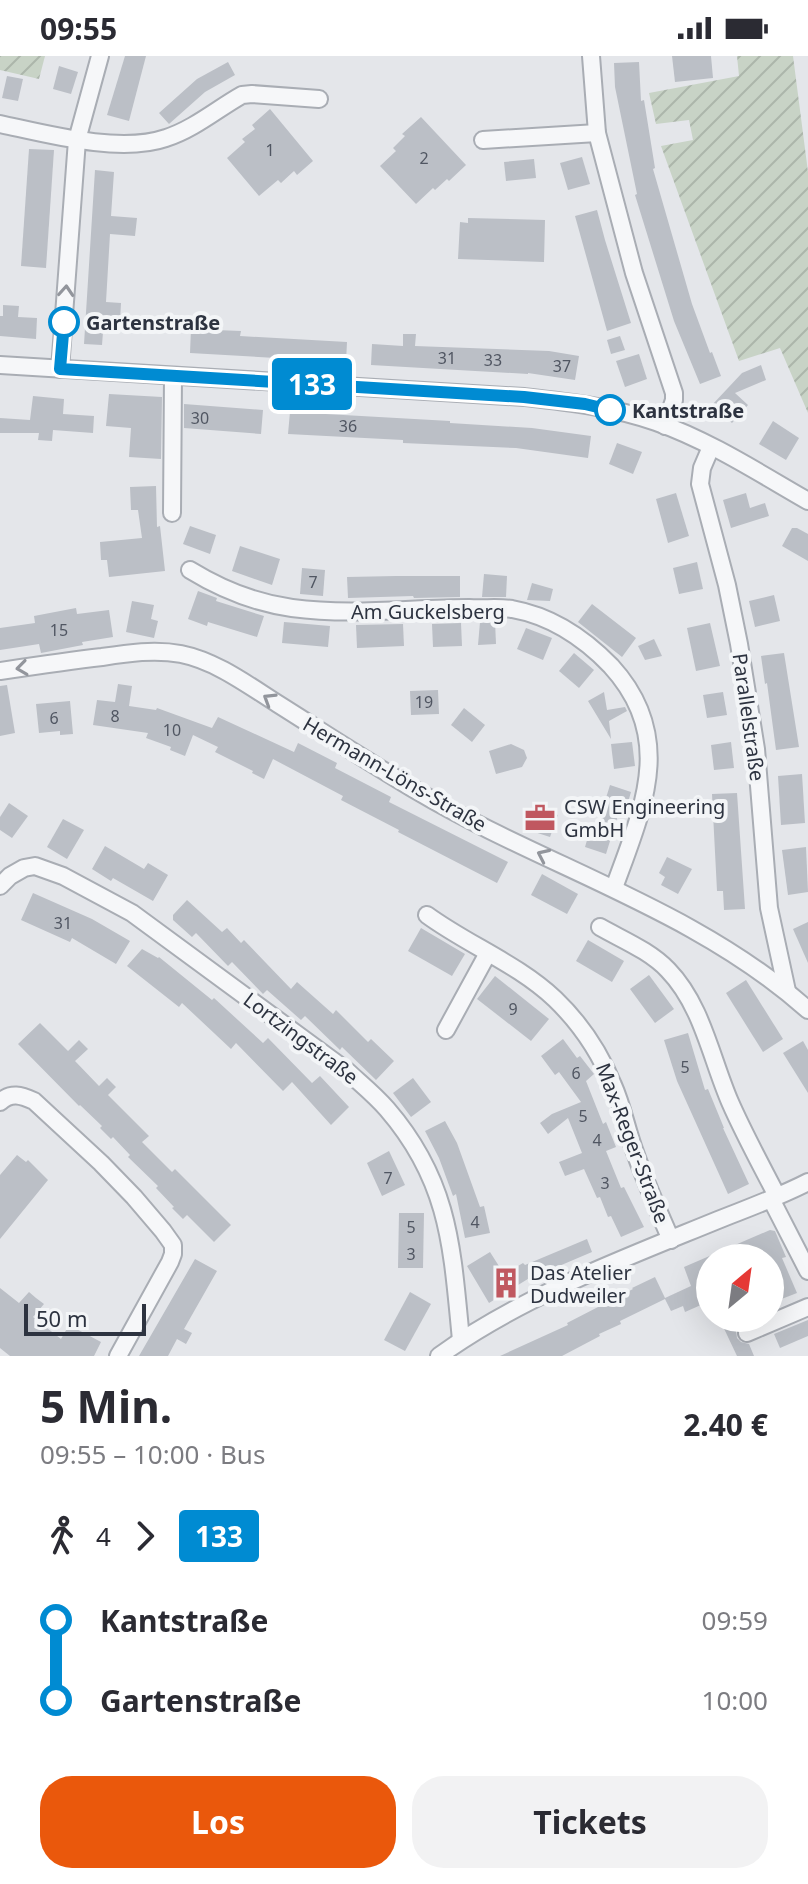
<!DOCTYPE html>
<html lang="de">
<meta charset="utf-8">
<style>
:root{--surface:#fff;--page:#f2f2f3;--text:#2b2b33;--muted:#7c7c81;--accent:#ea580c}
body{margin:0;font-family:"Noto Sans",sans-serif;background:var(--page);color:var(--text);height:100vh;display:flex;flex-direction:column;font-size:30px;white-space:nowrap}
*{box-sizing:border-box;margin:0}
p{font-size:26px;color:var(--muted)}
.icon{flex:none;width:44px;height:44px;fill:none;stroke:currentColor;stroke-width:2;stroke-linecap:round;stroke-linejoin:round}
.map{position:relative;height:1300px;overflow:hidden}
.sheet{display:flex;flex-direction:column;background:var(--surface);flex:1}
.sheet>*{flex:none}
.badge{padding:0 16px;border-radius:6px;font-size:28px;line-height:52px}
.needle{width:52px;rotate:29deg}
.tools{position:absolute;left:696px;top:1188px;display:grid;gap:16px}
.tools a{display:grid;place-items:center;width:88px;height:88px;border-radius:50%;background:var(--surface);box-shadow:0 8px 32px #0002;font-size:40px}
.scale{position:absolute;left:24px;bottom:20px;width:122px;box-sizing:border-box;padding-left:8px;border:4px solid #2d3340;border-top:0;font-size:22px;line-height:28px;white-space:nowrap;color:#2d3340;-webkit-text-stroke:6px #f3f5f7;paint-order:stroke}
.map>.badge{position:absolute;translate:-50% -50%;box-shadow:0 0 0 4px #fff}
.legs{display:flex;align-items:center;gap:12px;height:88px;padding:0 40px;font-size:26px}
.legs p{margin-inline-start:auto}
.headline{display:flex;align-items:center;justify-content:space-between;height:136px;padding:0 40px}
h1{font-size:44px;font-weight:700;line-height:60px}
.action{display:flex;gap:16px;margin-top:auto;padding:16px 40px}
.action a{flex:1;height:92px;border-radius:32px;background:var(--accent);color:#fff;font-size:32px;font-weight:700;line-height:92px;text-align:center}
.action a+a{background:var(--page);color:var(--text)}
ul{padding:0 40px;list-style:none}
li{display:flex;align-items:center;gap:28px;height:80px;font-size:30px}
li i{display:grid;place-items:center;width:12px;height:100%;margin:0 10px;background:currentColor}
li i::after{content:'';width:20px;height:20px;margin:-10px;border:6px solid;border-radius:50%;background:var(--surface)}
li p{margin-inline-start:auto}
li:first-child i{background:linear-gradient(#0000 50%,currentColor 0)}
li:last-child i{background:linear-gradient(currentColor 50%,#0000 0)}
.status{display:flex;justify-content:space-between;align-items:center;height:56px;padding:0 40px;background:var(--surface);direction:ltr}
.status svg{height:22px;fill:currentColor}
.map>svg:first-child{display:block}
.garden{fill:url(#garden-furrows)}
.building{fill:#bbbfc6}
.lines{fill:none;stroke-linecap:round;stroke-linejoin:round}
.street-casing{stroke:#a9adb4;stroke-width:20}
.street{stroke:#f6f7f9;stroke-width:16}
.oneway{stroke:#92959c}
.line-1-casing{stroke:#fff;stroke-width:18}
.line-1{stroke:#008bd2;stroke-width:12}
.stop-1-dot{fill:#fff;stroke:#008bd2;stroke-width:4}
.labels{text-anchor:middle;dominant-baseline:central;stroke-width:8;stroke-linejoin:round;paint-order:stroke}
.number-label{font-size:16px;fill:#505662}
.stop-label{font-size:20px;font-weight:bold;fill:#2d3340;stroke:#f3f5f7;text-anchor:start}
.street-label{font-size:20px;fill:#2d3340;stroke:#f3f5f7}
.poi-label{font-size:20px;fill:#2d3340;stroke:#f3f5f7;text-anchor:start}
</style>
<div class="status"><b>09:55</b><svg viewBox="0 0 49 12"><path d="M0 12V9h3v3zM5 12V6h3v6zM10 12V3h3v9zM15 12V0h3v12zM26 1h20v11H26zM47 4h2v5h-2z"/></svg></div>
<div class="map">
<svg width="808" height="1300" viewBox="0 0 808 1300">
<defs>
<pattern id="garden-furrows" width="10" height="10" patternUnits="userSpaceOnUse" patternTransform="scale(2)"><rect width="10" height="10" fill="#c8d3c6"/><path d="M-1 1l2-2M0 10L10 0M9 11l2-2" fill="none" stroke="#acb6ab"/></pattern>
</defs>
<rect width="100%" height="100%" fill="#e4e6ea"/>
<!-- garden -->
<g class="garden">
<path d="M0 0H45L39 23 0 14Z"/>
<path d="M737 0H793L808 116V357L780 292 739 305 661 90 693 84 689 64 656 68 649 37 739 20Z"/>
</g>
<!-- building -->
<g class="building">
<path d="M125 0H146L129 65 107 59Z"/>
<path d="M672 0H711L713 22 675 26Z"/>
<path d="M228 6 235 19 205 36 169 68 159 57 197 23Z"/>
<path d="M639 6 641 45 644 44 655 112 653 113 692 248 710 297 712 296 721 320 700 328 674 265 635 139 637 138 615 31 614 7Z"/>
<path d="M59 10 78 16 71 38 53 33Z"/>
<path d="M7 20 23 23 18 45 2 42Z"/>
<path d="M270 53 313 105 297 119 294 115 281 127 278 124 259 140 227 102 245 86 242 83 255 73 252 69Z"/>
<path d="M421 61 466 109 449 125 447 123 435 134 433 132 416 148 380 110 396 95 393 92 405 80 402 78Z"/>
<path d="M29 93 54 94 46 212 21 210Z"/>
<path d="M582 101 590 128 568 134 560 107Z"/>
<path d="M534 103 536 122 506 125 504 106Z"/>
<path d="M95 114 114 116 111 160 137 162 135 180 110 178 106 246 121 247 120 265 104 263 102 289 84 288Z"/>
<path d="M597 154 605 184 631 267 607 275 575 160Z"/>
<path d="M468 162 545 164 544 206 458 203 460 166 468 167Z"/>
<path d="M3 249 19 250 18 261 37 262 36 283 0 280V260H3Z"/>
<path d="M191 273 241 275 240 280 347 286 346 306 190 297Z"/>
<path d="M403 278H416L415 290 549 295 579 300 575 324 528 317V318L371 309 372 288 403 290Z"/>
<path d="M620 280 625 294 611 298 607 284Z"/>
<path d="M639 298 647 323 625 331 616 305Z"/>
<path d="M761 309 766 324 735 337 748 349 732 367 712 349 742 317Z"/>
<path d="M109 338 162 341 161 403 129 401 131 372 106 370Z"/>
<path d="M33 340 64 343 63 358 94 360 93 377 53 374 52 385 38 384 39 377H0V362L30 364Z"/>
<path d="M184 348 263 354 261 378 184 372Z"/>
<path d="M290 356 450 365V367L532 372 591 380 588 402 516 392 403 387V384L288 378Z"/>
<path d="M773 365 799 382 786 404 759 388Z"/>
<path d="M617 387 642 396 633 418 609 408Z"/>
<path d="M156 430 157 471 160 470 165 515 109 521 107 504H101L100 486 142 482 138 454H131L130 431Z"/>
<path d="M676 437 689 480 668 487 656 443Z"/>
<path d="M746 437 750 452 765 447 769 460 731 472 723 444Z"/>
<path d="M190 470 216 479 210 498 183 488Z"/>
<path d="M792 472H797L808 478V505L782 490Z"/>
<path d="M240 490 280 503 272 529 232 515Z"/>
<path d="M697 506 703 533 679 538 673 512Z"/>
<path d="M302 512 325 514 323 540 300 538Z"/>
<path d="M484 518 507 520 506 541H482Z"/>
<path d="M396 520H460V541L414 542 413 540 348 542 347 521Z"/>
<path d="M532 527 553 533 550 545 527 544Z"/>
<path d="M198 535 217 542 216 545 264 560 257 581 208 566 207 570 188 563Z"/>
<path d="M774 539 780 565 755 571 749 545Z"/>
<path d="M132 545 154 549 151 563 158 565 154 582 126 576Z"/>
<path d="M592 548 636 582 622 601 578 566Z"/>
<path d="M76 552 77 558 109 554 113 581 82 586 83 589 41 597 39 588 0 594V572L35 567 34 560Z"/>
<path d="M495 565 496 588 478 589 480 566Z"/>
<path d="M284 566 330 570 328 591 282 587Z"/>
<path d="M461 567 462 590 433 591 432 568Z"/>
<path d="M710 567 720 610 696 615 687 572Z"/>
<path d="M403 568 404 590 357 592 356 569Z"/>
<path d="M526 572 552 582 543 604 517 593Z"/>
<path d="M654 583 662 600 645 604 638 590Z"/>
<path d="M574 597 594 614 579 632 559 615Z"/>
<path d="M784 597 799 691 776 694 767 627 765 628 761 600Z"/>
<path d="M118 628 132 630 129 650 156 654 157 652 212 672 218 661 294 696 298 687 337 707 335 712 391 741 389 746 508 806 497 827 398 776 399 774 341 744 343 740 273 703 264 723 252 717 253 715 215 696 218 691 193 679 185 700 170 694 171 691 146 682 148 677 93 669 97 644 115 646Z"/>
<path d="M7 629 15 677 0 680V630Z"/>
<path d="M438 634 439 658 411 659 410 635Z"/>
<path d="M604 636 607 654 625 651 627 655 609 665 611 683 588 645Z"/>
<path d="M723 636 727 659 707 662 703 639Z"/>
<path d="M70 645 73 678 60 679V675L39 677 36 648Z"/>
<path d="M464 652 485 669 472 686 451 669Z"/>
<path d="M632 686 635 710 614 713 611 688Z"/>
<path d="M731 686 734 712 714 714 711 689Z"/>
<path d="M511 688 524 694 527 702 522 711 496 718 489 695Z"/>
<path d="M802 718 805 767 781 769 778 720Z"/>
<path d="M610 729 631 736 624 760 618 759 606 798 585 791 592 767 598 768Z"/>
<path d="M737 737 745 853 724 854 723 835H717L712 738Z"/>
<path d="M9 747 28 760 12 782 0 774V761Z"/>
<path d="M533 750 558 759 550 781 525 773Z"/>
<path d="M63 763 84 774 67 803 47 791Z"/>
<path d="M105 790 144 813 148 807 168 819 153 845 113 822 111 825 92 813Z"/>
<path d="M806 791 808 836 788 839 782 794Z"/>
<path d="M667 801 692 813 678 838 661 829 665 821 659 817Z"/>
<path d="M542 818 578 838 567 858 531 839Z"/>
<path d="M33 837 92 863 130 885 116 908 72 882 70 886 21 864Z"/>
<path d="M187 844 222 876 227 872 241 887 244 884 291 933 297 926 333 958 336 954 368 986 371 983 394 1005 376 1024 342 991 340 994 305 960 301 964 267 934 263 938 232 906 228 910 196 877 192 881 173 864V859Z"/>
<path d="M808 866V907L793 873Z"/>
<path d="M421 872 465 898 452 920 408 895Z"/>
<path d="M588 884 624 905 612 926 576 905Z"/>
<path d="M142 893 158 902 159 901 212 944 214 942 263 987 268 982 312 1027 320 1020 349 1051 331 1069 292 1026 283 1035 236 987 231 993 182 947 179 951 127 910Z"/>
<path d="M649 919 674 953 655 967 630 933Z"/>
<path d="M495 920 549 963 531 985 477 943Z"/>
<path d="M746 924 783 983 763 996 726 937Z"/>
<path d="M40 967 68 995 79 984 88 993 75 1005 99 1030 107 1022 116 1031 108 1039 149 1080 142 1086 172 1116 175 1113 231 1169 214 1186 187 1159 183 1163 172 1152 174 1151 156 1132 158 1130 128 1101 130 1099 113 1081 111 1083 100 1072 102 1070 80 1049 79 1050 18 988Z"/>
<path d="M688 977 705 1034 708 1033 724 1072H723L749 1128 728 1138 677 1025 664 984Z"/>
<path d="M563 983 577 1002 580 1000 594 1018 586 1025 603 1068 606 1066 616 1091 606 1095 621 1132 624 1131 644 1171 621 1181 611 1160 608 1161 600 1141 597 1142 584 1113 565 1120 559 1106 582 1097 568 1062 548 1078 540 1067 552 1058 581 1046 559 1016 555 1019 541 1000Z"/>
<path d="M803 985 808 994V1037L783 997Z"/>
<path d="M413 1022 431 1046 411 1061 393 1037Z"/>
<path d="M445 1065 457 1087 480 1151 484 1150 490 1177 465 1182 456 1138 453 1140 439 1102 425 1075Z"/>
<path d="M389 1095 405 1129 382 1140 367 1107Z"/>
<path d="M17 1099 26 1106 28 1104 48 1124 0 1183V1119Z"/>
<path d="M399 1157H424L423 1212H398Z"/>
<path d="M770 1174 775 1175 786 1201 782 1202 797 1237 779 1244 770 1223V1202H710V1245L685 1256 683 1250 671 1255 665 1243 620 1265 621 1268 599 1278 600 1280 562 1300H500L568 1269 567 1267 633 1233 632 1232 655 1221 665 1242 691 1230 684 1211Z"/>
<path d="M587 1183 592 1196 545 1216 544 1213 489 1247 467 1210 490 1196 504 1218 523 1207 525 1209Z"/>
<path d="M195 1203 217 1215 184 1273 192 1277 186 1288 177 1283 168 1300H139Z"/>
<path d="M0 1232 19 1247 29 1236 36 1242 44 1248 33 1261 61 1283 69 1269 101 1286 94 1300H10L0 1292Z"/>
<path d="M410 1236 431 1248 405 1295 384 1284Z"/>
<path d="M719 1262H737L740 1269 736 1275 737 1282 741 1286 749 1288 754 1300H737Z"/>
<path d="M808 1264V1280L780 1292 774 1278Z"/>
</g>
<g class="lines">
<!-- street casing -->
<g class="street-casing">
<g id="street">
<path d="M591 0 597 77 634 217 674 337V344L665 370"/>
<path d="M0 68C47 78 120 98 166 82 194 73 217 53 242 39L252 38 319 43"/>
<path d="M483 84 597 77"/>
<path d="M0 309 524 341C568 346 613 351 656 366 710 385 759 417 808 445"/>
<path d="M60 313 77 84 100 0"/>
<path d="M711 391 702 412 700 428 727 529 739 588 756 693 769 852 787 935"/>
<path d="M172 457 173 320"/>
<path d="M190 514C221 533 256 547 292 552 351 560 411 552 469 552 483 553 498 551 512 553 551 560 584 582 611 610 677 682 642 754 614 832"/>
<path d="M0 615C34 610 68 605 102 601 128 597 155 593 181 598 216 605 248 629 278 648 324 677 370 707 417 735 545 811 695 853 808 954"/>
<path d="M0 830 10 820 24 812 35 810 63 820 132 857 347 1015C360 1027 375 1039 387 1053 450 1126 452 1192 461 1284"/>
<path d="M427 859C468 889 518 908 555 943 580 967 600 997 613 1029 623 1051 627 1076 636 1099 646 1128 659 1156 671 1184"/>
<path d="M600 871C623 884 650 895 668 914 702 949 711 1002 730 1046 744 1078 761 1109 777 1140"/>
<path d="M446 974 488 897"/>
<path d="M0 1046C11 1036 21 1039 34 1045L101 1107 134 1141 163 1175 173 1189V1198L170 1206 118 1300"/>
<path d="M771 1143 808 1215"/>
<path d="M747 1277 808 1251"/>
<path d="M439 1300C520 1241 625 1202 718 1164 748 1152 779 1141 808 1126"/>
</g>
</g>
<!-- street -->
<use href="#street" class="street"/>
</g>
<!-- one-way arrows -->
<defs><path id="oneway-chevron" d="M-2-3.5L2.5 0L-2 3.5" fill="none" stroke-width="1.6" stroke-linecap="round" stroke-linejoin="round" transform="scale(2)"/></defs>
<g class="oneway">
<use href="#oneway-chevron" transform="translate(66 235) rotate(-86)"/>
<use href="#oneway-chevron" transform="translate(22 612) rotate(172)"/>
<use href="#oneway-chevron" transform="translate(269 643) rotate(-148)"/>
<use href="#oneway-chevron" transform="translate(543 799) rotate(-155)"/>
</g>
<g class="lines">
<!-- line-1 casing -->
<g class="line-1-casing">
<path id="line-1" d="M64 266 60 313 524 341 585 348 610 354"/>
</g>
<!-- line-1 -->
<use href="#line-1" class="line-1"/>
</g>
<!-- icons -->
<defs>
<g id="office-bare" transform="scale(2.4)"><path d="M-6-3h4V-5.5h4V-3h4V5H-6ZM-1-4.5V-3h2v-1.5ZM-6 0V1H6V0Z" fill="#c05860" stroke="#f3f5f7" stroke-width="2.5" paint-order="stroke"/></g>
<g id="building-bare" transform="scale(2.4)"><path d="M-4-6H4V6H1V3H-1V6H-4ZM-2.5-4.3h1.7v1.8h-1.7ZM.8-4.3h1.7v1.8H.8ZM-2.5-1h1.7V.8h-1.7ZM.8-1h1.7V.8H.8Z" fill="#c05860" stroke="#f3f5f7" stroke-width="2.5" paint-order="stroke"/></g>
</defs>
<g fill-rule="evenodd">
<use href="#office-bare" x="540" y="762"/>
<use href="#building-bare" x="506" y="1227"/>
</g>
<!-- markers -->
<g class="stop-1-dot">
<circle cx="64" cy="266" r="14"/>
<circle cx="610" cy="354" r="14"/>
</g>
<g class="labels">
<!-- number labels -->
<g class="number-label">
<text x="270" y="94">1</text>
<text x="424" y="102">2</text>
<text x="447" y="302">31</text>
<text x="493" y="304">33</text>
<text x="562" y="310">37</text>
<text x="200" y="362">30</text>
<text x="348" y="370">36</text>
<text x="313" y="526">7</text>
<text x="59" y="574">15</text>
<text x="424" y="646">19</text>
<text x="115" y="660">8</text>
<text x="54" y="662">6</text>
<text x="172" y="674">10</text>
<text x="63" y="867">31</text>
<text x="513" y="953">9</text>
<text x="685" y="1011">5</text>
<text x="576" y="1017">6</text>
<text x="583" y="1060">5</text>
<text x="597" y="1084">4</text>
<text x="388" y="1122">7</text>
<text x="605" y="1127">3</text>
<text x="475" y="1166">4</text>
<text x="411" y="1171">5</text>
<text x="411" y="1198">3</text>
</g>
<!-- stop labels -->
<g class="stop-label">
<text x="86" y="266">Gartenstraße</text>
<text x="632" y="354">Kantstraße</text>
</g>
<!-- street labels -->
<g class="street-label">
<text x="428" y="555">Am Guckelsberg</text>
<text transform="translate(749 661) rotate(82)">Parallelstraße</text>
<text transform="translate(395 718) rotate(30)">Hermann-Löns-Straße</text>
<text transform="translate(301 982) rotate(37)">Lortzingstraße</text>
<text transform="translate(633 1087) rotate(69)">Max-Reger-Straße</text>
</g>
<!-- poi labels -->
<g class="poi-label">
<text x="564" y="750">CSW Engineering<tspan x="564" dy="23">GmbH</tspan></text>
<text x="530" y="1216">Das Atelier<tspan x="530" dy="23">Dudweiler</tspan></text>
</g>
</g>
</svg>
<div class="tools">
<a><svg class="needle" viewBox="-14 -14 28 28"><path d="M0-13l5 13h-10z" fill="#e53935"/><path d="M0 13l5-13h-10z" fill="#7c7c81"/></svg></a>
</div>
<div class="scale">50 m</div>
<b class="badge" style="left:312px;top:328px;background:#008bd2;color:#fff">133</b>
</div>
<section class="sheet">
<div class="headline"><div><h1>5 Min.</h1><p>09:55 – 10:00 · Bus</p></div><b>2.40 €</b></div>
<div class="legs"><svg class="icon" aria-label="walk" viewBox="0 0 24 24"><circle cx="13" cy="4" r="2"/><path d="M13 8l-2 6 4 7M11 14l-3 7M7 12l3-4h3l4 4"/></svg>4<svg class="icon" aria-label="forward" viewBox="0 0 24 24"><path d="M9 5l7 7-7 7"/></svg><b class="badge" style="background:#008bd2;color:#fff">133</b></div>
<ul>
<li><i style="color:#008bd2"></i><b>Kantstraße</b><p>09:59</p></li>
<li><i style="color:#008bd2"></i><b>Gartenstraße</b><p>10:00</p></li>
</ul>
<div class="action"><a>Los</a><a>Tickets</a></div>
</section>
